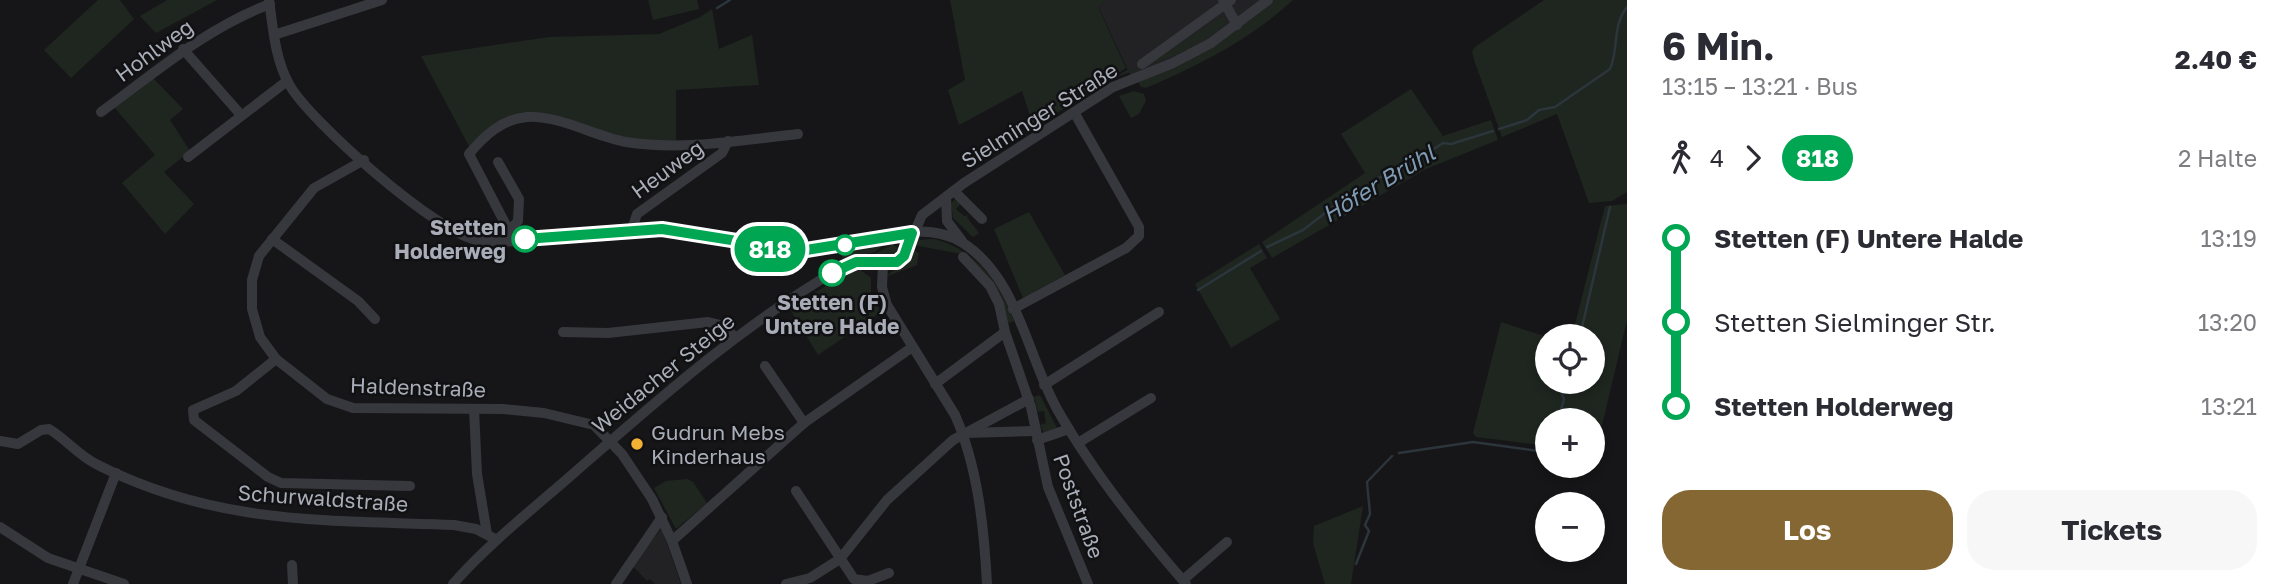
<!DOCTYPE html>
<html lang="de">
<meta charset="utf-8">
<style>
:root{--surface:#fff;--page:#f7f7f7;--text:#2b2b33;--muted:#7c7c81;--accent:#856733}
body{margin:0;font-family:"Golos Text",sans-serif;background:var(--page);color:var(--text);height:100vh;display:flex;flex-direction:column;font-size:26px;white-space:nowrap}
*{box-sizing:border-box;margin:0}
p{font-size:23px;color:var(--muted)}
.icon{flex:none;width:38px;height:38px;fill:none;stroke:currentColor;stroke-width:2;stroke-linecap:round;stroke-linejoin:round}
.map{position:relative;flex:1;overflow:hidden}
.sheet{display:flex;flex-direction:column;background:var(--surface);width:665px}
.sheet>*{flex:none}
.badge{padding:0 14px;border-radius:23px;font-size:24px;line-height:46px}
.tools{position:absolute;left:1535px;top:324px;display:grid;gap:14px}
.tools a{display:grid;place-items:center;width:70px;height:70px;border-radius:50%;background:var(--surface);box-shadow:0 4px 10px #0003;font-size:35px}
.map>.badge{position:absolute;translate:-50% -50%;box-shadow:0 0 0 4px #fff}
.legs{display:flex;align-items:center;gap:10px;height:77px;padding:0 35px;font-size:23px}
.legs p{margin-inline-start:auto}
.overview{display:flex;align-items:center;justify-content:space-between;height:119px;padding:0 35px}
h1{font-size:38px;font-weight:700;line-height:52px}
.action{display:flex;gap:14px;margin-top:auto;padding:14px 35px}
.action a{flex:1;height:80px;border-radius:28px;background:var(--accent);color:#fff;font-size:28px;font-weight:700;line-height:80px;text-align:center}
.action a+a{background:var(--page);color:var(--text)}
ul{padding:0 35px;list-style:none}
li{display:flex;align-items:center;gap:24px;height:84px;font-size:26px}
li i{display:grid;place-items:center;width:10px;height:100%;margin:0 9px;background:currentColor}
li i::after{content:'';width:18px;height:18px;margin:-9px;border:5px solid;border-radius:50%;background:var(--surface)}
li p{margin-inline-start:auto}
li:first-child i{background:linear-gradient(#0000 50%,currentColor 0)}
li:last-child i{background:linear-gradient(currentColor 50%,#0000 0)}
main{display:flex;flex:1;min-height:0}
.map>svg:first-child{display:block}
.built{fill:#222225}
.green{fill:#1e261f}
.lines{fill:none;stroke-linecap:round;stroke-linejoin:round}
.stream{stroke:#2c353c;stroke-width:2.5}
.minor{stroke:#37383d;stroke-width:10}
.line-1-casing{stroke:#fff;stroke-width:16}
.line-1{stroke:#00a651;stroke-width:10}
.stop-1-dot{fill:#fff;stroke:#00a651;stroke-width:3.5}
.poi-dot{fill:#f2b134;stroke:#111113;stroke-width:2.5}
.labels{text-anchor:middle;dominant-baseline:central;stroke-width:5;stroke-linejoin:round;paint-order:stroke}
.street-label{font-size:21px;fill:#a8adb8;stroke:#111113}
.stop-label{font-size:21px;font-weight:bold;fill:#a8adb8;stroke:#111113;text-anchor:end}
.poi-label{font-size:21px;fill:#a8adb8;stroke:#111113;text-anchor:start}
.water-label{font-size:23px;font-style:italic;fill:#7f9bb3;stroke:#111113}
</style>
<main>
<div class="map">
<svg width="1627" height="584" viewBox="0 0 1627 584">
<rect width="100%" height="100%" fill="#161618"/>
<!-- built -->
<g class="built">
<path d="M1105 0H1268L1237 25 1132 79 1098 6Z"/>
<path d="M661 529 668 546 681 584H655L650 579 647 581 632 565Z"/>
</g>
<!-- green -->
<g class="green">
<path d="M98 0H120L134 19 71 78 44 50Z"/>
<path d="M167 0H217L156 33 140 16Z"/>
<path d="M648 0H697L699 9 653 20Z"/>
<path d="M950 0H1105L1098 7 1126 68 1034 128 1022 91 959 125 948 90 965 80Z"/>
<path d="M1273 0H1293C1250 40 1199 65 1146 88L1141 87 1137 80 1247 22Z"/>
<path d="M1544 0H1627V192L1612 201 1589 203 1557 114 1502 137 1474 60 1472 51 1475 47Z"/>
<path d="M712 9 719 49 752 35 759 85 676 90V142C662 141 647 141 633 139 572 128 521 88 470 148L421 56 549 37 659 34 700 17Z"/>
<path d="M1221 17 1225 19V26L1190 49 1114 78 1127 70 1147 64Z"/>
<path d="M153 78 183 109 170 120 190 151 164 172 194 204 165 234 122 183 155 155 114 107Z"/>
<path d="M1411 89 1443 136 1491 120 1498 140 1426 169 1272 258 1262 242 1365 173 1341 134Z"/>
<path d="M1134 91 1144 94 1146 101 1139 114 1131 118 1119 96Z"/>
<path d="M954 200 961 203 956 209 964 216 969 215 967 217 979 233 973 237 953 218 951 204Z"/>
<path d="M1627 204V320L1596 451H1593L1592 420H1547V446L1476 437 1473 433 1501 322 1547 337V382H1592V336H1572L1605 206Z"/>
<path d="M1029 212 1065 275 1023 298 994 229Z"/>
<path d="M934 239C977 250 998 282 1014 321L1005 324 1004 313 962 254 913 245 917 240Z"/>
<path d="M893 244 898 248 896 255 873 259 871 256Z"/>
<path d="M1259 244 1267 258 1250 268 1280 319 1231 348 1195 284Z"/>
<path d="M882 246 875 252 843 259 840 253Z"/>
<path d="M912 249 919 253 917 265 885 277 907 260Z"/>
<path d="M859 269 871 278V293L881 312 818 355 790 309 844 274Z"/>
<path d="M1040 395 1057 428 1044 433 1040 425 1046 423 1044 411 1038 412 1034 397Z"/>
<path d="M687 479 693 482 707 503 676 529 654 488 666 481Z"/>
<path d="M1363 506 1351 584H1325L1313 543 1314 526Z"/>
</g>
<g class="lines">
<!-- stream -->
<g class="stream">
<path d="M717 8 730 0"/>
<path d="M1499 129 1527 120 1539 110 1555 107 1610 69C1619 48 1612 26 1627 7"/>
<path d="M1267 247 1303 230 1342 200 1360 195 1376 179 1410 165 1443 143 1451 144 1493 131"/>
<path d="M1198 290 1261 251"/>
<path d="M1580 336 1610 207"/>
<path d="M1558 420 1564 399 1560 389 1564 382"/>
<path d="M1399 453 1473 442 1545 452"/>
<path d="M1356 564 1369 531 1365 525 1370 514 1367 482 1392 456"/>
</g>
<!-- minor -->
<g class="minor">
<path d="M269 0C273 28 275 59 289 84 308 120 440 236 478 240 540 248 603 224 664 229 711 233 758 254 805 251 854 248 918 214 963 243 1018 278 1027 356 1057 409 1092 471 1139 530 1186 584"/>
<path d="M1223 0 1237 25"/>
<path d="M274 35 382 0"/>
<path d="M183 49 241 115"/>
<path d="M1142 64 1231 0"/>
<path d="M101 112C156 72 206 28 270 4"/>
<path d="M188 157 287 81"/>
<path d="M364 160 314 188 259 256 252 280V309L260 337 276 359 327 399 353 408 503 409 544 413 594 425 622 454 652 499 672 541 687 584"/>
<path d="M498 162 519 199 518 221 509 231"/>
<path d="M954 191 982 219"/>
<path d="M946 197 947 221 962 241"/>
<path d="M632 229 637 214 722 153 728 141"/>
<path d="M272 239 358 301 375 319"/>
<path d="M509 240V231L469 154C484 136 502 119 527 117 559 115 594 136 626 142 682 151 742 140 798 134"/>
<path d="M963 257 990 286 999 304 1005 332 1031 407 1048 487 1088 584"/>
<path d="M883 264 882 287 887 305 955 415C978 467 984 528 987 584"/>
<path d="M1013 309 1126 248 1139 236V227L1074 112"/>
<path d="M563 332 608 333 708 322 725 326 735 338"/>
<path d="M276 359 236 391 193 410 194 420 268 477 281 483 410 486"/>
<path d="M765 366 804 423"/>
<path d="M935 384 1005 332"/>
<path d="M1044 385 1159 312"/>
<path d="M474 409 477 474 487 534"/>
<path d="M965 433 1036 431"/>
<path d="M1037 440 1069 429"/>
<path d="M0 441 18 444 41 430 49 429C66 439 78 455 96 464 215 525 325 520 454 525L476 529 497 540"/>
<path d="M1078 443 1151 398"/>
<path d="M796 491 854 579 868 581 889 573"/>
<path d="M0 527 48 558 124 584"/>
<path d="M672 541 804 423 911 348"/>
<path d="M292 565 293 584"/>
<path d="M1183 580 1227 542"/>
<path d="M73 584 116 473"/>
<path d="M453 584C489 543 533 509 574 473 660 398 744 323 844 266L856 262H897L904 256 922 215 964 183 1113 87 1173 63 1211 43 1268 0"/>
<path d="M616 584 662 517"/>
<path d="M786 584 810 578 840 559 887 500 953 440 1029 399"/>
</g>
</g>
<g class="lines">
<!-- line-1 casing -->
<g class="line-1-casing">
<path id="line-1" d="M525 239 662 229 800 251 912 233 904 256 897 262H856L832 273"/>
</g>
<!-- line-1 -->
<use href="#line-1" class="line-1"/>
</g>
<!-- markers -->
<g class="stop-1-dot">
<circle cx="525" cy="239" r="12"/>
<circle cx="845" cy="245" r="9"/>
<circle cx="832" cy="273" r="12"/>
</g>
<circle class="poi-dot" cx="637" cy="444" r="7"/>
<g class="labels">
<!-- street labels -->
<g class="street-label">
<text transform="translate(154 50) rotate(-36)">Hohlweg</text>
<text transform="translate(1039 115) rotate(-32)">Sielminger Straße</text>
<text transform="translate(667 169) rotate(-36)">Heuweg</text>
<text transform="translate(663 373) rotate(-39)">Weidacher Steige</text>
<text transform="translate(418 387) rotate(2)">Haldenstraße</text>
<text transform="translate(323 498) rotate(4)">Schurwaldstraße</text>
<text transform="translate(1079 506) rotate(70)">Poststraße</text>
</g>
<!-- stop labels -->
<g class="stop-label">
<text x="506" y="227">Stetten<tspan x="506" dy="24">Holderweg</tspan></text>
<text x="832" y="302" text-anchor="middle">Stetten (F)<tspan x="832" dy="24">Untere Halde</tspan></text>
</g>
<!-- poi labels -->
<g class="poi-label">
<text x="651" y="432">Gudrun Mebs<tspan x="651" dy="24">Kinderhaus</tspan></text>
</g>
<!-- water labels -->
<g class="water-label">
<text transform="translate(1378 183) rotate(-31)">Höfer Brühl</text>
</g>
</g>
</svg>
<div class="tools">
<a><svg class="icon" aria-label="locate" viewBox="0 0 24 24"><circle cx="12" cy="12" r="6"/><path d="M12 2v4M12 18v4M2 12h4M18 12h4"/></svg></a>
<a>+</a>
<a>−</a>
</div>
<b class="badge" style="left:770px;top:249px;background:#00a651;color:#fff">818</b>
</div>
<section class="sheet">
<div class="overview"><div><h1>6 Min.</h1><p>13:15 – 13:21 · Bus</p></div><b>2.40 €</b></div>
<div class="legs"><svg class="icon" aria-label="walk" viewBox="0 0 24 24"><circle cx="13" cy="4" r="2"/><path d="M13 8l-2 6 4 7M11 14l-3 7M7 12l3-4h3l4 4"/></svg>4<svg class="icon" aria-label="forward" viewBox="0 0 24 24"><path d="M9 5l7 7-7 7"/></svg><b class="badge" style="background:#00a651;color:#fff">818</b><p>2 Halte</p></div>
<ul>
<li><i style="color:#00a651"></i><b>Stetten (F) Untere Halde</b><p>13:19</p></li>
<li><i style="color:#00a651"></i><span>Stetten Sielminger Str.</span><p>13:20</p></li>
<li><i style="color:#00a651"></i><b>Stetten Holderweg</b><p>13:21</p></li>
</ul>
<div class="action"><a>Los</a><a>Tickets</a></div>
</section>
</main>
